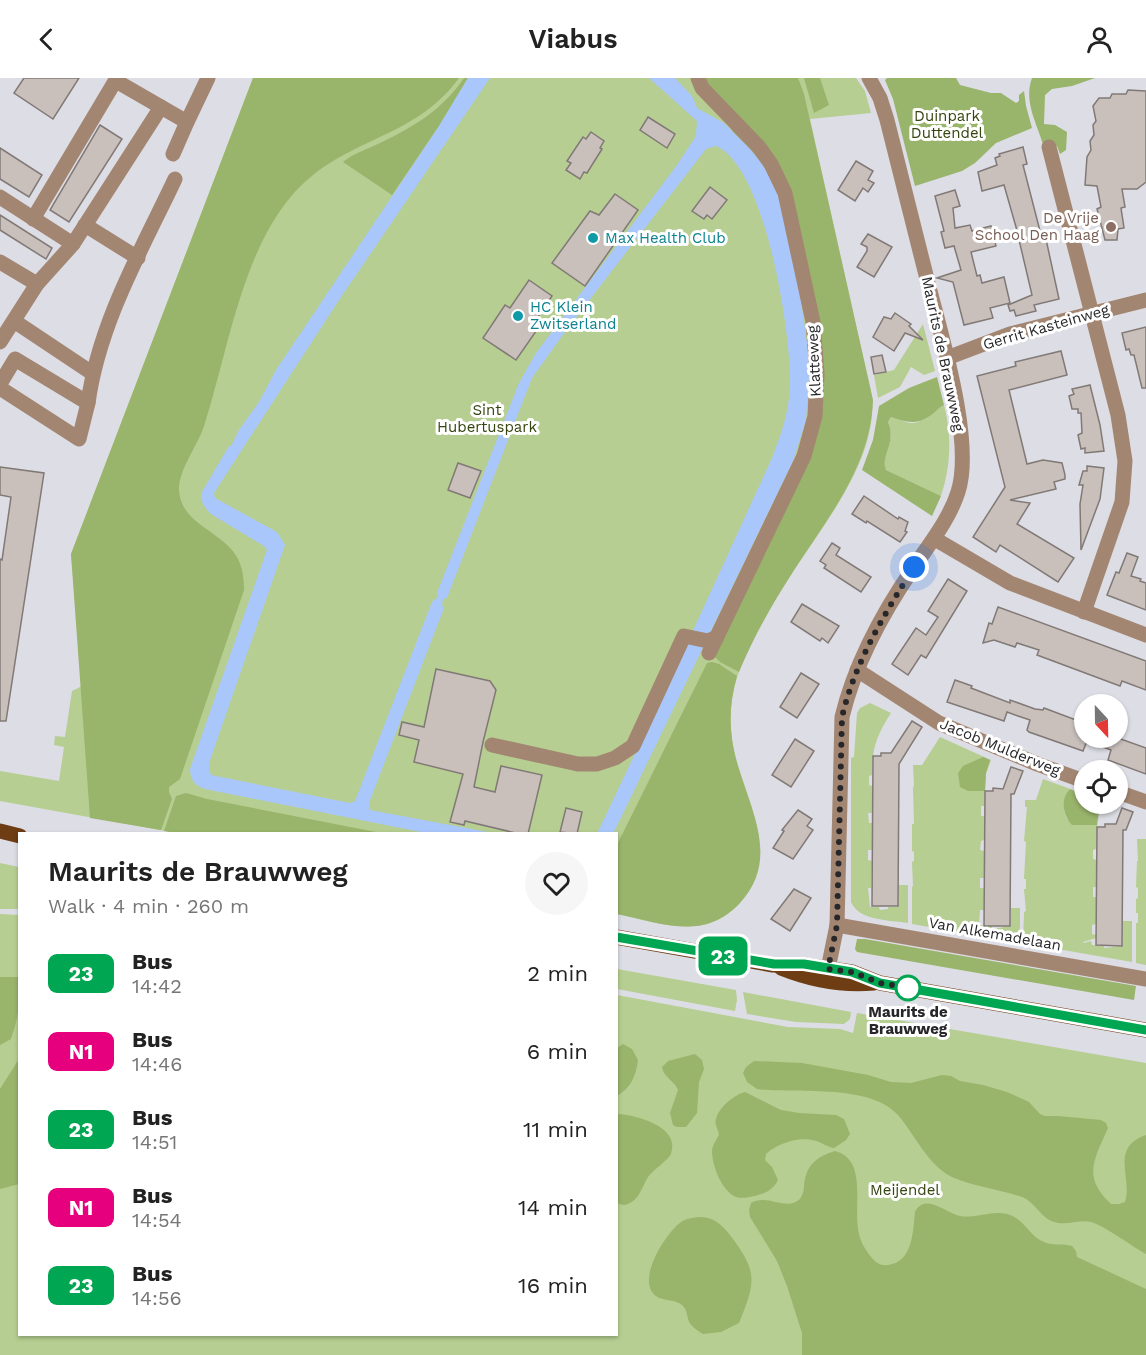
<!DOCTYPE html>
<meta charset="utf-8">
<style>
:root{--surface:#fff;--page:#f6f6f6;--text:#222;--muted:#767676}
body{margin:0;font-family:"Work Sans",sans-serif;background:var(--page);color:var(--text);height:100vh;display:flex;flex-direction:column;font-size:22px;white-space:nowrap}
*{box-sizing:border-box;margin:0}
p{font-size:20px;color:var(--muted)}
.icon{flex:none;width:33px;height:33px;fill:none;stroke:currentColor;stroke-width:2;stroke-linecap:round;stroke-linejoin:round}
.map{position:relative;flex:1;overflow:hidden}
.details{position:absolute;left:18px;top:754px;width:600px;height:504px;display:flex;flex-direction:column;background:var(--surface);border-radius:0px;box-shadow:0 2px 4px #0004}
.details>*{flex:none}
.badge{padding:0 12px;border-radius:9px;font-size:21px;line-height:39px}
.needle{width:39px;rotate:158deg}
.controls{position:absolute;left:1074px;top:616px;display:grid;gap:12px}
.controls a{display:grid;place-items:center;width:54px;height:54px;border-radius:50%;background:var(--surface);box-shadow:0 2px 4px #0004;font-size:30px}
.you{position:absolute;width:30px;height:30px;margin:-15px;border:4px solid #fff;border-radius:50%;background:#1a73e8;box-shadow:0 0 0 9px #1a73e833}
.map>.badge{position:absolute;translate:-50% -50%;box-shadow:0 0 0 3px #fff}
.round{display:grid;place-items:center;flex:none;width:63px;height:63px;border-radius:32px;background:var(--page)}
.headline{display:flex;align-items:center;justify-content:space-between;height:102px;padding:0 30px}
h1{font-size:28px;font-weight:600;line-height:45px}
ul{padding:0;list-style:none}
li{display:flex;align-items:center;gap:18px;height:78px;padding:0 30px}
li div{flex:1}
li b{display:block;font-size:22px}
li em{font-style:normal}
li .badge{min-width:66px;font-weight:700;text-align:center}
header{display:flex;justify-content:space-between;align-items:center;height:78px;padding:0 30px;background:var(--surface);font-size:27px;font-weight:600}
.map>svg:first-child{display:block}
.green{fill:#b6ce91}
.forest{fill:#99b46b}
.water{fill:#aac7fc}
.building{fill:#c9c0bc;stroke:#817976;stroke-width:1.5}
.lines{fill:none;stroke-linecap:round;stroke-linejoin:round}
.minor{stroke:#a38672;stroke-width:15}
.major{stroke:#6e3d13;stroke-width:15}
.line-casing{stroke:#fff;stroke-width:14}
.line{stroke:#00a651;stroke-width:9}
.walk{stroke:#27272a;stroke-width:6;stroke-dasharray:0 10.8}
.education-dot{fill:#8d6e63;stroke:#fff;stroke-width:2}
.culture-dot{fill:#0f9aa8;stroke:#fff;stroke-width:2}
.stop-dot{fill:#fff;stroke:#00a651;stroke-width:3}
.labels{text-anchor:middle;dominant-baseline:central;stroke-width:6;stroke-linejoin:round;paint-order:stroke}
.park-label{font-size:15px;fill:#34450f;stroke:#fff}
.education-label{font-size:15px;fill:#785e54;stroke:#fff;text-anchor:end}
.culture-label{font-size:15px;fill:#0d838f;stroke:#fff;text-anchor:start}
.street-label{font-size:15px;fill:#27272a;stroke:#fff}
.stop-label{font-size:15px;font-weight:bold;fill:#27272a;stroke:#fff}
</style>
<header><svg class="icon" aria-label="back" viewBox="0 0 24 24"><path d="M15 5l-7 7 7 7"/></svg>Viabus<svg class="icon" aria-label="person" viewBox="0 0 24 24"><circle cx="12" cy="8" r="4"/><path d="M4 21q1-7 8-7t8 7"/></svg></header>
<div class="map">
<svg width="1146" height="1277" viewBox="0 0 1146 1277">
<rect width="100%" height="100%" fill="#dddde5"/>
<!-- green -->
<g class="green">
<path d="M253 0H856L865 13 871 35 810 41 871 314C881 377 825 444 793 494 772 526 751 558 739 594 731 616 729 638 732 661 739 714 781 766 745 818 712 865 663 846 617 836L616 756H182L0 723V693L59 703 64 669 54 667 55 658 65 659 72 613 82 608 71 476Z"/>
<path d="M923 246 935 293 924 297 911 289 900 309 878 320 874 297 894 292Z"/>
<path d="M944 327C952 358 951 387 941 418L886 392C880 377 897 365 888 344L891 339C897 340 903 344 910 345 924 346 933 333 944 327Z"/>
<path d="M870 625 891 635C876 658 872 671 872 697L869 698V707L872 708V735H868L869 745H872V772H868V782L872 783 871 810H868L870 829H879L880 832 888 831V829H897L899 807H908V845C890 842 859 843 851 824V680L854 679 857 635 860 630Z"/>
<path d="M940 659 991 682 986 696 984 728H981V738H984V762L981 763 980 772 984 773V800H980V810H984V832H980L979 847 992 848V851L1010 848 1011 830H1020V865L912 846V809L913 808 912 784 914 783V774L912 773V746H914L913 709 914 708 913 687H922Z"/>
<path d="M1043 701 1084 716 1070 711C1064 722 1062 729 1067 741L1097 747 1101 726 1097 749 1096 771 1093 772V781L1096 782V809H1093V819H1096V846L1092 847V856L1096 857V860L1083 864 1084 865 1091 863 1092 867 1104 868V870L1122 868 1123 843H1132V884L1023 865 1024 834 1026 833 1024 811H1026V801H1024L1026 764 1024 763 1027 729H1025V722H1036Z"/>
<path d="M1137 761H1146V887L1136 885V845H1138V835H1136V821L1138 820V810L1136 809 1137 783H1138Z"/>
<path d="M0 785 19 789V831H0Z"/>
<path d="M0 836 20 837V1257H616L617 917 788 949 840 951 853 955 857 935 1146 985V1277H0Z"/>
<path d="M617 891 736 912 737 922 735 933 617 911Z"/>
<path d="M743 914 851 934 850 941 844 946 796 944 747 936Z"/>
</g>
<!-- forest -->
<g class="forest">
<path d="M253 0H459C419 55 362 58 313 97 244 151 230 269 204 348 198 367 179 391 179 411 180 447 224 453 238 481 243 491 244 502 244 512L180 701 169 709V714L172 721 161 752 90 740 71 476Z"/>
<path d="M464 0H468L439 48 392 117 343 84C352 76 368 71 380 65 414 49 443 31 464 0Z"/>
<path d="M704 0H798L804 16 873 322C871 387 828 440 794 492 773 525 754 558 739 594L720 584 712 576 817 346 804 188Z"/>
<path d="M804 0H820L829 27 814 35Z"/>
<path d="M887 0H956L960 7 991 15H1001L1016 25 1019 23V17L1024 13 1026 28 1032 50 996 65 975 85 962 93 915 108 893 21 885 2Z"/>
<path d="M1032 0H1106H1095L1072 8 1052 11 1045 17 1044 46 1055 47 1067 54 1066 72 1060 76 1057 68 1044 70C1038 47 1023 24 1032 0Z"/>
<path d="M937 299 944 327C938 330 934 336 928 339 915 348 903 343 891 339L888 344C897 365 880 378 886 392L941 418 932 438 862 392 873 362 879 328 909 310Z"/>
<path d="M712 584 719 586 737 598C731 619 729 639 732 661 739 716 787 774 740 825 703 864 662 845 617 836V767L707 585Z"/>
<path d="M983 679 990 682 986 695 985 713H968L960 709 958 695 963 688Z"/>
<path d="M1070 711 1084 717V726H1100L1097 747H1072C1063 737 1060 721 1070 711Z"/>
<path d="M186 715 207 721 386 756H182L164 753 176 718Z"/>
<path d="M857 861H865L1136 908 1134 922 857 874 855 871Z"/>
<path d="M0 899H20C20 923 19 938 11 961L0 967Z"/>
<path d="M623 966 632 971 638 982C636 998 631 1010 617 1018L618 977 617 970Z"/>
<path d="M695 976 702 982 704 991 699 1004 697 1035 686 1049H677L673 1047 670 1035 678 1012C675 1003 663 999 662 989L668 983Z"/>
<path d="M19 981V1106L0 1111V1011Z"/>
<path d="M754 983 802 985 868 997 891 1004 911 1005 942 997 951 998 960 1003 983 1007 1007 1014 1029 1024 1040 1036 1045 1038H1058L1101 1042 1106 1045 1108 1050C1094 1082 1082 1099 1111 1126H1119L1125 1124C1133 1100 1109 1070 1146 1057V1176C1133 1169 1103 1147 1091 1144 1079 1141 1067 1148 1054 1144 1041 1140 1035 1124 1022 1119 999 1111 975 1109 952 1099 927 1086 915 1057 898 1037 869 1005 796 1016 757 1011L747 1004 743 995 746 989Z"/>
<path d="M745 1014 781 1032 799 1035 836 1037 844 1041 850 1056 846 1062 834 1070C827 1069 823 1065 816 1063 800 1058 778 1065 766 1076L765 1082 772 1089 778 1102C773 1112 766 1115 755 1118 748 1119 743 1121 736 1119 722 1113 712 1088 712 1073 712 1067 717 1062 719 1056 718 1051 714 1046 716 1041 719 1029 734 1017 745 1014Z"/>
<path d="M620 1036C638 1038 681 1049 671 1076 668 1082 653 1092 648 1099 643 1107 639 1121 630 1125 625 1128 621 1127 617 1125L616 1037Z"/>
<path d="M835 1073C869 1082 852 1130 859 1156 861 1165 866 1173 872 1180 876 1185 881 1188 888 1187 913 1184 913 1153 915 1134 925 1114 946 1135 960 1138 975 1141 992 1132 1007 1136 1024 1140 1029 1158 1044 1164 1052 1168 1063 1165 1072 1168L1076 1173 1077 1179 1146 1211V1277H802V1255L787 1208 777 1183 750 1139 749 1132 751 1125C768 1115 786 1134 800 1121 803 1117 804 1112 804 1108 806 1087 816 1079 835 1073Z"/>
<path d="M699 1139C714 1139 721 1146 730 1157 758 1194 756 1203 739 1245L721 1254 703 1256C698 1253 692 1249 689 1244 687 1238 687 1231 682 1227 674 1220 660 1225 652 1214 640 1196 666 1155 681 1144 687 1140 692 1140 699 1139Z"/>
</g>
<!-- water -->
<path class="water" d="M468 0H490L337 225 214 415 215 420 277 454 285 467 209 685V692L211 697 350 725 355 723 432 524 438 519 437 515 519 305 536 275 677 87 696 58 697 43 649 0H675L692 18 697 30 724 45 750 71 763 87 778 114 796 188 810 286 806 342 793 383 613 756H597L686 568 772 380C781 357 789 334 790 309 792 259 766 89 716 68L706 71 567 251 532 300 447 520 443 521 442 527 444 530 369 725 370 732 498 756H431L205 711C195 708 190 701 190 691L267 472 264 468 211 436C205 430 199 423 202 414L229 368H231L239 352 259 324 276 292 439 48Z"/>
<!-- building -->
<g class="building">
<path d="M24 0H79L53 41 14 15Z"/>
<path d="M1128 12 1146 13V104L1137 111H1122L1125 129 1121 130 1124 150 1118 151 1117 162H1105L1097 131 1101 129 1097 108 1085 107 1087 79 1091 72 1090 63 1094 57 1093 47 1096 43 1093 28 1099 20H1110L1112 16H1126Z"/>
<path d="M648 39 675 56 667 70 640 52Z"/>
<path d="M100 47 122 61 69 144 50 132Z"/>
<path d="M591 54 604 63 600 70 602 71 587 95 584 94 580 101 566 92 571 85 567 83 583 59 586 61Z"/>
<path d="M1023 69 1027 86 1023 87 1040 153 1044 152 1059 221 1034 227 1036 233 1016 238 1014 232 1010 233 1008 227 1032 217 1016 149 1004 107 982 113 978 94 997 87 995 80 1000 78 999 76Z"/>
<path d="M0 70 42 97 29 119 0 101Z"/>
<path d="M856 83 873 93 868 102 874 105 868 114 863 110 855 123 838 112Z"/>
<path d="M710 109 727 122 712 141 707 137 704 141 692 133Z"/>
<path d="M955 112 960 128 953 130 955 150 970 147 972 153 991 148 996 168 971 174 977 198 980 197 982 205 1004 199 1010 225 990 230 993 240 964 247 953 204 937 200 961 192 954 168 945 170 941 154 944 153 935 118Z"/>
<path d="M615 116 638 132 585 208 552 185 590 133 599 137Z"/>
<path d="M0 137 52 170 46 181 0 152Z"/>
<path d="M868 156 892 169 874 199 857 189 867 173V169L861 166Z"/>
<path d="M529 202 552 218 534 245 539 249 516 282 483 260 505 227 510 230Z"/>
<path d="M895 235 911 246 909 248 923 262 905 255 894 273 873 259 884 239 891 241Z"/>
<path d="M1146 249V310H1142L1134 277H1131L1129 271 1126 272 1122 255Z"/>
<path d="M1061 273 1067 297 1009 312 1027 386 1043 382 1062 385 1065 397V401L1054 404 1056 411 1010 422 1030 425 1017 446 1074 480 1058 504 1000 467 996 474 973 459 1005 409 977 298 1016 288 1015 284Z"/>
<path d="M882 277 886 294 874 296 871 279Z"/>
<path d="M1090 307 1100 347 1104 373 1085 375V370L1081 371 1078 357 1082 355 1081 335H1078V331H1072L1069 318 1074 316 1072 311Z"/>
<path d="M458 385 481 393 470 420 448 412Z"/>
<path d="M1087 388 1104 390 1100 421 1081 472 1080 426 1083 407H1079L1083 393H1087Z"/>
<path d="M0 389 44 395 6 643H0V481L2 482 11 419 0 417Z"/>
<path d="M864 418 898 441 899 439 908 444 905 453 907 454 900 464 867 443 866 445 852 436Z"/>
<path d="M832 465 840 470 836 477 871 499 861 514 824 490 826 487 820 483Z"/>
<path d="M1127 475 1138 479 1131 498 1141 501 1140 503 1146 505V532L1107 517 1116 494 1119 495Z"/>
<path d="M948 501 967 513 926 580 921 577 908 597 892 586 916 550 926 557 938 539 928 533Z"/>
<path d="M802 526 839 548 828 565 822 560 820 563 791 544Z"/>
<path d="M998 529 1146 583V612L1122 603 1120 608 1037 577 1039 572 1017 565 1015 569 994 562 983 565 989 545 992 546Z"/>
<path d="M436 591 490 603 496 612 483 664 474 709 495 714 501 688 542 697 528 756H520L465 743 464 747 450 744 463 696 414 684 419 662 399 657 402 644 424 649Z"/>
<path d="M801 595 819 606 797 640 780 629Z"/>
<path d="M955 602 972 608 971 610 1010 625V622L1035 631 1043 632 1044 630 1084 645V660H1118L1146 670V696L1108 682 1111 672 1087 663 1083 673 1029 654 1027 652 1030 642 1018 638 1007 634 1004 643 947 624Z"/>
<path d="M912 643 922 649 899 686 898 828H872L873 678H881V675H891Z"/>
<path d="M795 661 814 673 791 709 772 697Z"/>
<path d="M1011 689 1023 693 1014 716H1011L1010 848H984L985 713H993V710L1003 711Z"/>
<path d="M566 730 582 734 577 756 560 754Z"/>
<path d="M1122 730 1133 734 1126 752H1123L1122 868 1096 867 1097 749H1105V746H1116Z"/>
<path d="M798 732 812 741 807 748 813 752 793 781 773 770 784 753 782 752Z"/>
<path d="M794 811 811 820 790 853 771 841Z"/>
</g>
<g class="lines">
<!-- minor -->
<g class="minor">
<path d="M698 0 702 10 759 69 771 86 785 115 813 244 817 295 815 338 804 378 709 575"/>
<path d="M116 3 187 44 173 76"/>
<path d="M187 44 208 0"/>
<path d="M1049 69 1118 337 1125 383 1122 424 1084 534"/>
<path d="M0 119 73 166"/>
<path d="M33 141 117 0"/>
<path d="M85 147 138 180"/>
<path d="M0 184 37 206"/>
<path d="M14 243 92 295"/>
<path d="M0 264 37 206 73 166 161 29"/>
<path d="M947 280 1010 256 1146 222"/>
<path d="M0 306 15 281 88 325 79 361 0 310"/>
<path d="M88 325C99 245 141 173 175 101"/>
<path d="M935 461 1010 505 1146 557"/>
<path d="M857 592 939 645 1037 686 1084 703"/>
<path d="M492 667 578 686H597L615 680 633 668 684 558 708 563 717 559"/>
<path d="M1118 714 1146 724"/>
<path d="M837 847 1146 901"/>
<path d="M828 891 837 847 842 639C855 585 883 534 914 489 930 465 949 442 958 414 974 365 942 260 929 209 915 154 901 98 887 42L880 20 869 0"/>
</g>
<!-- major -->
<g class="major">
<path d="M0 753 20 758"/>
<path d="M616 859 773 887H804L852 894 880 905 1146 952"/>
<path d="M781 890C811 902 841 908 874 905"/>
</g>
</g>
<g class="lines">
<!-- line casing -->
<g class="line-casing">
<path id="line" d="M616 859 774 886H804L852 894 880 905 1146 952"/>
</g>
<!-- line -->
<use href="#line" class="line"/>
<!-- walk -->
<path class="walk" d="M908 910 916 911 880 905 852 894 828 891 837 847 842 639C855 584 884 537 914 489"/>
</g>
<!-- markers -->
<circle class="education-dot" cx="1111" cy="149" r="6"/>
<g class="culture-dot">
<circle cx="593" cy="160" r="6"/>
<circle cx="518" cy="238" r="6"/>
</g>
<circle class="stop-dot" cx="908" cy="910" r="12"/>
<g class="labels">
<!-- park labels -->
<g class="park-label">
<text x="947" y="38">Duinpark<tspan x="947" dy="17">Duttendel</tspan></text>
<text x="487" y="332">Sint<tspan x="487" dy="17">Hubertuspark</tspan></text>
<text x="905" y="1112">Meijendel</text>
</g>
<!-- education labels -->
<g class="education-label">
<text x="1099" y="140">De Vrije<tspan x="1099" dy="17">School Den Haag</tspan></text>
</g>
<!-- culture labels -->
<g class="culture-label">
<text x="605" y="160">Max Health Club</text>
<text x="530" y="229">HC Klein<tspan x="530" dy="17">Zwitserland</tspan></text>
</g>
<!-- street labels -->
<g class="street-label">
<text transform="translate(1046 249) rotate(-16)">Gerrit Kasteinweg</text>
<text transform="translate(943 276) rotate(78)">Maurits de Brauwweg</text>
<text transform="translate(814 283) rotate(-93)">Klatteweg</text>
<text transform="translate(1000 669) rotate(22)">Jacob Mulderweg</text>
<text transform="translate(995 856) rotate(10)">Van Alkemadelaan</text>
</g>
<!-- stop labels -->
<g class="stop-label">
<text x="908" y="934">Maurits de<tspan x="908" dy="17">Brauwweg</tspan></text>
</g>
</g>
</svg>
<div class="controls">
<a><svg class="needle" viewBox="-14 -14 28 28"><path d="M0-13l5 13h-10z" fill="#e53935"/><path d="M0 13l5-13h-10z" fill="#767676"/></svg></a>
<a><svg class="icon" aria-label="locate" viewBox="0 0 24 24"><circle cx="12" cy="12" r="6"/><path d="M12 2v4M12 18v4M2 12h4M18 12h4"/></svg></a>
</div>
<div class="you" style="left:914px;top:489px"></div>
<b class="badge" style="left:723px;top:878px;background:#00a651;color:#fff">23</b>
<section class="details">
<div class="headline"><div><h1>Maurits de Brauwweg</h1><p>Walk · 4 min · 260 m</p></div><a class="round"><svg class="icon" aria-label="heart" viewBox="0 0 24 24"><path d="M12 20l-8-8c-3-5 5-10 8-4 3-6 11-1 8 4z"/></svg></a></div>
<ul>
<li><span class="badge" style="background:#00a651;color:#fff">23</span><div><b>Bus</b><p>14:42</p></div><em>2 min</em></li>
<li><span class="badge" style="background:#e6007e;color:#fff">N1</span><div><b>Bus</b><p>14:46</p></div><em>6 min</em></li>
<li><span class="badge" style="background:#00a651;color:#fff">23</span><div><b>Bus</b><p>14:51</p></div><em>11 min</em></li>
<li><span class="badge" style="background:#e6007e;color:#fff">N1</span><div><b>Bus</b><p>14:54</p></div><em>14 min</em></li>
<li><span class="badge" style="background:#00a651;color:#fff">23</span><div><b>Bus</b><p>14:56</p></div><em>16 min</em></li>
</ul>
</section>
</div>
